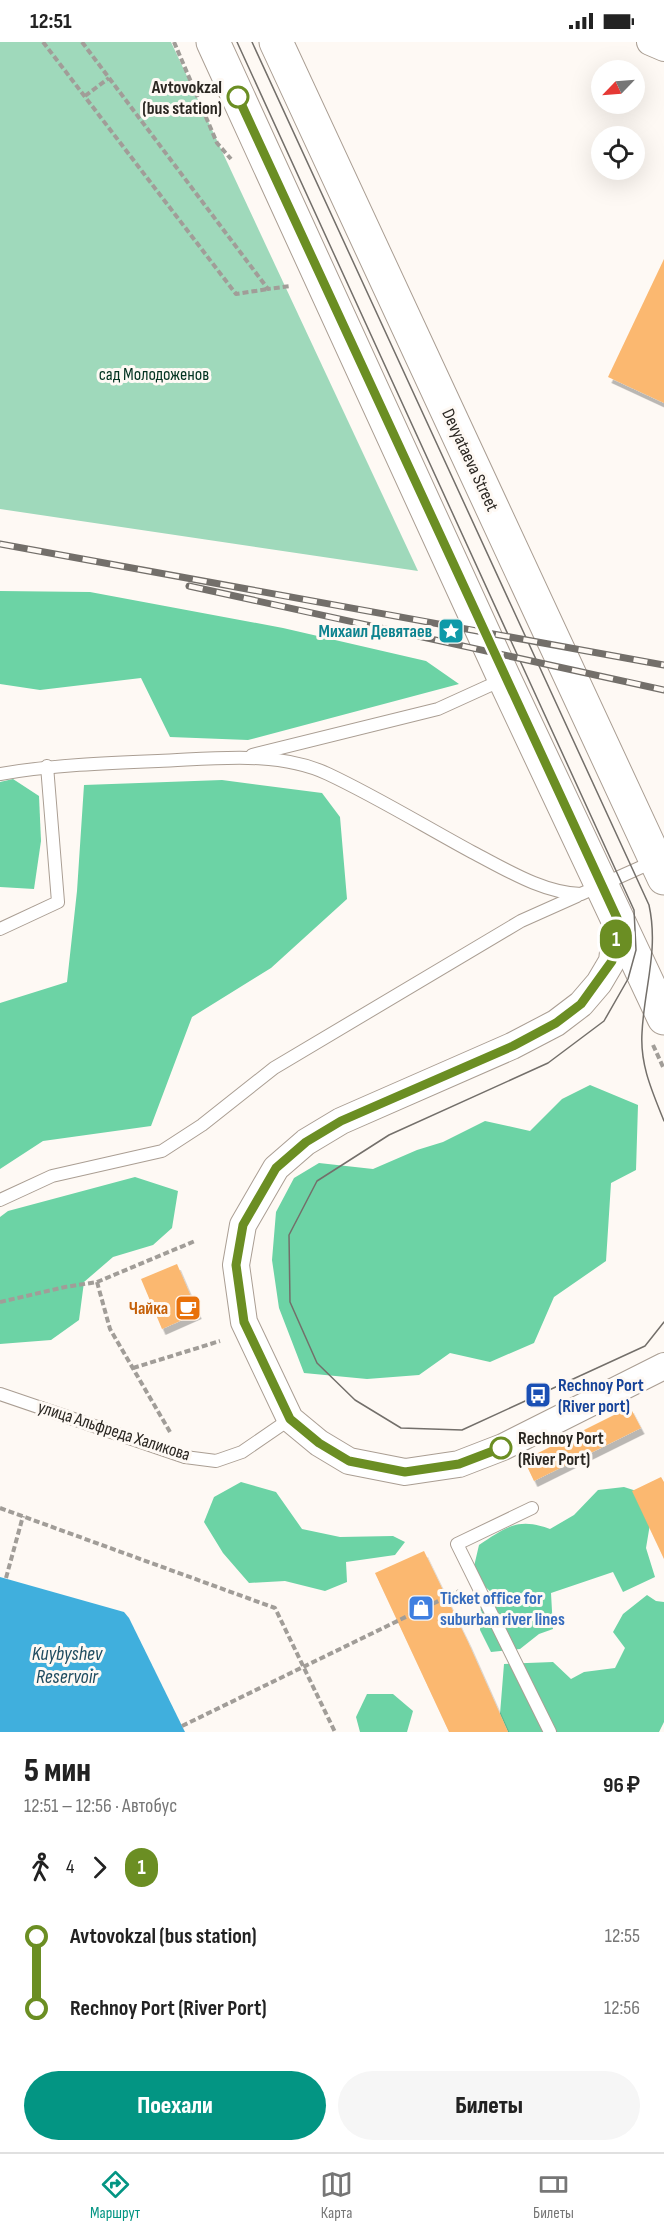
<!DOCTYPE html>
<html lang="ru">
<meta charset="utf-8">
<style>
:root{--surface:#fff;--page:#f6f6f6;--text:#222;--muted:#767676;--line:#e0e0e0;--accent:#039583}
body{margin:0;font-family:"Sofia Sans Condensed",sans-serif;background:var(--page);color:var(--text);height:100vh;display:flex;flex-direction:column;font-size:22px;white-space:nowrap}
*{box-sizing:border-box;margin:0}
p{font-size:20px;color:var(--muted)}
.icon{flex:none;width:33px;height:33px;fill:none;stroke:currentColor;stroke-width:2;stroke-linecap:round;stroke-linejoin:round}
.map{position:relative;height:1690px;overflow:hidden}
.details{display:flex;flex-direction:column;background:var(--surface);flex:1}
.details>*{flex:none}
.badge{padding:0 12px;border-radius:20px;font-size:21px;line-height:39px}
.needle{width:39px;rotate:245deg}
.controls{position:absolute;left:591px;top:18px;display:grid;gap:12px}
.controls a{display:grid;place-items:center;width:54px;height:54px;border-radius:50%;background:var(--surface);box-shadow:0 6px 24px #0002;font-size:30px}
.map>.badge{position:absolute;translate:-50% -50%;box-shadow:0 0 0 3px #fff}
.legs{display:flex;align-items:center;gap:9px;height:66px;padding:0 24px;font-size:20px}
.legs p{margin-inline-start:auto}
.head{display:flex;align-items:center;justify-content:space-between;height:102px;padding:0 24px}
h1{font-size:33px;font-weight:800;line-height:45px}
.cta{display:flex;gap:12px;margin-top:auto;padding:12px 24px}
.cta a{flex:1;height:69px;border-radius:36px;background:var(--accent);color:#fff;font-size:24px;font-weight:800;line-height:69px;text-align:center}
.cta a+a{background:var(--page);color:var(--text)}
ul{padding:0 24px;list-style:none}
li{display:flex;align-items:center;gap:21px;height:72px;font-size:22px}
li i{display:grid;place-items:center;width:9px;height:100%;margin:0 8px;background:currentColor}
li i::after{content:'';width:15px;height:15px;margin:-8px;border:4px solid;border-radius:50%;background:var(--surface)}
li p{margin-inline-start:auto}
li:first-child i{background:linear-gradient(#0000 50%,currentColor 0)}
li:last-child i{background:linear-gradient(currentColor 50%,#0000 0)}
.status{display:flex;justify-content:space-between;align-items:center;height:42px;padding:0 30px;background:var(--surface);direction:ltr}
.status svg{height:16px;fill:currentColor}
.dock{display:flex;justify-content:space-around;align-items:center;height:84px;border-top:2px solid var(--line);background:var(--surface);font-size:16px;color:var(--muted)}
.dock a{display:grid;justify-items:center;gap:3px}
.dock .current{color:var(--accent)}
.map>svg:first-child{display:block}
.green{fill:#9fd9bb}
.forest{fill:#6cd3a5}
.water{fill:#40afdd}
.building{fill:#fbb870;filter:url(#shadow)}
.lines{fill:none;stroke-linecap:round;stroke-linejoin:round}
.lane-casing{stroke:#aa9e93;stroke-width:14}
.street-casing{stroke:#aa9e93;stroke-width:28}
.secondary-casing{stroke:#aa9e93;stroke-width:35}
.path{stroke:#a19d98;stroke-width:4;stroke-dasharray:6 3;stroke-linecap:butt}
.lane{stroke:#fff;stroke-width:12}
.street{stroke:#fff;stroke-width:26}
.secondary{stroke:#fff;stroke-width:33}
.tram{stroke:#736f6a;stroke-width:1.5}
.rail-casing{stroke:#736f6a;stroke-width:7}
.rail{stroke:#fef9f4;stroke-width:4.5;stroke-dasharray:14;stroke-linecap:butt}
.line-1-casing{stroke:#fff;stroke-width:14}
.line-1{stroke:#6b8e23;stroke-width:9}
.stop-1-dot{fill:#fff;stroke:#6b8e23;stroke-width:3}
.labels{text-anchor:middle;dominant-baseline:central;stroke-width:6;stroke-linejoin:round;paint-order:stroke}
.stop-label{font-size:18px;font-weight:bold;fill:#2b2722;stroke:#fef9f4;text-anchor:end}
.park-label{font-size:18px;fill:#033321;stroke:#fef9f4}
.street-label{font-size:18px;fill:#2b2722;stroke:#fef9f4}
.culture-label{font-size:18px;font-weight:bold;fill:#0d838f;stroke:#fef9f4;text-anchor:end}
.food-label{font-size:18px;font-weight:bold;fill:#c56008;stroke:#fef9f4;text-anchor:end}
.transit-label{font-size:18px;font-weight:bold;fill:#164399;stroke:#fef9f4;text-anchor:start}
.shop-label{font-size:18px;font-weight:bold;fill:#366cbe;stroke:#fef9f4;text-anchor:start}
.water-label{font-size:20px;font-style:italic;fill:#1e4b5f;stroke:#fef9f4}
</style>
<div class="status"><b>12:51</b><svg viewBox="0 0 49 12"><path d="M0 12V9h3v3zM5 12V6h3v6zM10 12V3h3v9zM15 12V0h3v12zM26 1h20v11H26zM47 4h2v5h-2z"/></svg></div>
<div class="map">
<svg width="664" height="1690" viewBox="0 0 664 1690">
<defs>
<filter id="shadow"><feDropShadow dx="3.5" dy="6" stdDeviation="0" flood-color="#0004"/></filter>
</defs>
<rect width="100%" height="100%" fill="#fef9f4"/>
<!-- green -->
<path class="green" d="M0 0H171L418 529 0 467Z"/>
<!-- forest -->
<g class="forest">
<path d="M0 549 90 550 283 586 426 619 459 642 248 698 170 695 141 636 40 648 0 642Z"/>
<path d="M13 737 39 754 41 799 34 847 0 845V740Z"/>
<path d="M222 738 322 751 340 775 347 857 271 926 192 975 151 1084 43 1099 0 1127V961L67 940 77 849 84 743Z"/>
<path d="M590 1043 638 1063 636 1128 611 1141 606 1219 554 1255 534 1301 490 1320 450 1311 419 1333 367 1337 304 1331 279 1266 272 1218 276 1170 294 1136 319 1121 373 1127 417 1108 443 1100 485 1079 530 1089 562 1057Z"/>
<path d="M135 1135 178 1149 172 1186 153 1203 113 1215 84 1240 79 1278 51 1298 0 1302V1175L8 1169Z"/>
<path d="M241 1440 276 1450 302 1487 340 1495 393 1494 405 1500 395 1513 346 1520 347 1540 325 1549 285 1539 249 1541 223 1511 204 1480 214 1455Z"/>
<path d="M624 1445 649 1453 650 1482 646 1506 655 1535 623 1550 613 1530 551 1551 553 1587 539 1592 520 1607 491 1610 480 1588 481 1561 491 1550 472 1533 479 1503C506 1485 518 1475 550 1487L574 1473 598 1448Z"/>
<path d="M647 1553 656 1559 664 1560V1680L659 1690H508L500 1672 504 1622 553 1620 571 1637 584 1630 615 1626 625 1606 613 1590 623 1572Z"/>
<path d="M367 1652H393L413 1669 407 1690H360L356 1675Z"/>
</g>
<!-- water -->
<path class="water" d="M0 1535 124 1570 129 1576 185 1690H0Z"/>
<!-- building -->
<g class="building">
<path d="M664 217V361L608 335Z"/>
<path d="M177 1222 198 1271 162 1287 141 1237Z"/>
<path d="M630 1365 641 1386 534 1439 524 1418Z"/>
<path d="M661 1435 664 1440V1517L632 1449Z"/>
<path d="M424 1509 468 1600 508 1690H449L375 1531Z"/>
</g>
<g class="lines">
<!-- lane casing -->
<g class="lane-casing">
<g id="lane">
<path d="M252 713 438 667 504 637"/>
<path d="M0 732C53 723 105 721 158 719 213 717 277 708 328 732 377 755 424 784 472 810 505 827 543 851 581 852L655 819"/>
<path d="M0 887 58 860 47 724"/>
<path d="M0 1158 52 1134 162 1109 202 1083 274 1026 521 879 577 854"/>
<path d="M0 1352 185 1415 216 1419 242 1410 290 1377"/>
<path d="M532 1466 457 1502 550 1690"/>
</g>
</g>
<!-- street casing -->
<g class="street-casing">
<g id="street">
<path d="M650 0 664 6"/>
<path d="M617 876 612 919 599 941 581 962 556 981 512 1004 341 1079 306 1100 276 1126 243 1183 236 1223 244 1280 290 1377 319 1401 349 1419 405 1430 459 1422 503 1405 664 1324"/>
</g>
</g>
<!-- secondary casing -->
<g class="secondary-casing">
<g id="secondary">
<path d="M213 0 504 636 664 976"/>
<path d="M276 0 664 836"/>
</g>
</g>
<!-- path -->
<g class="path">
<path d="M43 0 236 252 268 247"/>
<path d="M82 0 268 247 291 244"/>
<path d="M174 0 217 101 231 117"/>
<path d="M85 54 109 36"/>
<path d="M653 1003 664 1027"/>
<path d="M97 1240 110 1287 170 1390"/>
<path d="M0 1260 65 1245 97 1240 195 1199"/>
<path d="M133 1326 220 1299"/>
<path d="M0 1466 275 1566 335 1690"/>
<path d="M6 1536 23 1474"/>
<path d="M182 1684 459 1549"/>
</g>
<!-- lane -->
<use href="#lane" class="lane"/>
<!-- street -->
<use href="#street" class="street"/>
<!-- secondary -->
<use href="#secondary" class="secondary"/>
<!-- tram -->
<g class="tram">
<path d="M237 0 634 868 636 908 628 937 604 979 548 1021 389 1093 317 1139 289 1193 290 1260 317 1321 355 1358 401 1386 462 1388 645 1304 664 1280"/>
<path d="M252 0 649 863C659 909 644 946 642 991 640 1023 652 1049 664 1079"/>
</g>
<!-- rail casing -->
<g class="rail-casing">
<g id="rail">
<path d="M0 502 664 623"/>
<path d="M189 544 664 648"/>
</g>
</g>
<!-- rail -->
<use href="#rail" class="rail"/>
</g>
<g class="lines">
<!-- line-1 casing -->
<g class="line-1-casing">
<path id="line-1" d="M238 55 617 876 612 919 581 962 556 981 513 1004 341 1079 306 1100 276 1126 243 1183 236 1223 244 1280 290 1377 319 1401 349 1419 405 1430 459 1422 501 1406"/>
</g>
<!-- line-1 -->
<use href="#line-1" class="line-1"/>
</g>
<!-- icons -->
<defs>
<g id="sight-square" transform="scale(1.35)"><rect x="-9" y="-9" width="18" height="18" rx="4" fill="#0f9aa8" stroke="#fef9f4"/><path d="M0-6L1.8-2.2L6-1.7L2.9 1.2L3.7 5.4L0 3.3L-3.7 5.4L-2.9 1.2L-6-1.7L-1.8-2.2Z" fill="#fff"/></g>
<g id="cafe-square" transform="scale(1.35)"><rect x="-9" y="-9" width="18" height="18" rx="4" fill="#e8710a" stroke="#fef9f4"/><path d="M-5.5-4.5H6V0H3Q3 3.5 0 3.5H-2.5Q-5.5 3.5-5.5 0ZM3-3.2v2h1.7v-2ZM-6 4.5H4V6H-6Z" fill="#fff"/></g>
<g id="bus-square" transform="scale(1.35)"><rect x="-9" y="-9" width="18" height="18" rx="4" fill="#1a4fb4" stroke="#fef9f4"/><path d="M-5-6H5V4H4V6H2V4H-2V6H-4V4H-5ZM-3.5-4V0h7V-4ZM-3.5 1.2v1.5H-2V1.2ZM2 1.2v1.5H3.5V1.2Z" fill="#fff"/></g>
<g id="shop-square" transform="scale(1.35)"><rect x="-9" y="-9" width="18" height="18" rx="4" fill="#3f7fe0" stroke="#fef9f4"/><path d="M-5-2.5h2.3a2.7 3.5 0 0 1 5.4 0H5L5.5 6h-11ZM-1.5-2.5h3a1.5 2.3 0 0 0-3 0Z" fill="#fff"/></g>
</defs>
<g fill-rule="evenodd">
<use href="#sight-square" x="451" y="589"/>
<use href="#cafe-square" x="188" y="1266"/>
<use href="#bus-square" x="538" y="1353"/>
<use href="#shop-square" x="421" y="1566"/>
</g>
<!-- markers -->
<g class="stop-1-dot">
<circle cx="238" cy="55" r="10"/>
<circle cx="501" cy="1406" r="10"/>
</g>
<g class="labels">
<!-- stop labels -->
<g class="stop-label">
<text x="222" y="45">Avtovokzal<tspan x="222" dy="21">(bus station)</tspan></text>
<text x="518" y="1396" text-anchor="start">Rechnoy Port<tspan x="518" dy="21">(River Port)</tspan></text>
</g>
<!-- park labels -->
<g class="park-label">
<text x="154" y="332">сад Молодоженов</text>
</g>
<!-- street labels -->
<g class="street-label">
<text transform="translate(470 418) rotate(65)">Devyataeva Street</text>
<text transform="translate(114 1389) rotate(18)">улица Альфреда Халикова</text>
</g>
<!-- culture labels -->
<g class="culture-label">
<text x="432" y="589">Михаил Девятаев</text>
</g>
<!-- food labels -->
<g class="food-label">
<text x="168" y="1266">Чайка</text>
</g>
<!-- transit labels -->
<g class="transit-label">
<text x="558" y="1343">Rechnoy Port<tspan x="558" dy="21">(River port)</tspan></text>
</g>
<!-- shop labels -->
<g class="shop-label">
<text x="440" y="1556">Ticket office for<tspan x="440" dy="21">suburban river lines</tspan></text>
</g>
<!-- water labels -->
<g class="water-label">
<text x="67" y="1612">Kuybyshev<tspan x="67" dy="23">Reservoir</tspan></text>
</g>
</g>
</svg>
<div class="controls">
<a><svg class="needle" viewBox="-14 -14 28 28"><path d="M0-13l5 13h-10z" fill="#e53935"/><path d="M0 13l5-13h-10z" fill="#767676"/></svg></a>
<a><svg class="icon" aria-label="locate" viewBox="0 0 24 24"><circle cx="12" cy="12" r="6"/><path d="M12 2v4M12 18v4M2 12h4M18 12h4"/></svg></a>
</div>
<b class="badge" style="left:616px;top:897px;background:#6b8e23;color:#fff">1</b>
</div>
<section class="details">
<div class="head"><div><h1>5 мин</h1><p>12:51 – 12:56 · Автобус</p></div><b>96 ₽</b></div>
<div class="legs"><svg class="icon" aria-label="walk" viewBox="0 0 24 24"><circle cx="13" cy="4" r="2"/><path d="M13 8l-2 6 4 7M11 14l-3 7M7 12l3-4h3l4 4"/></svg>4<svg class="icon" aria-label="forward" viewBox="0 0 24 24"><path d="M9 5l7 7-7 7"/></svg><b class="badge" style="background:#6b8e23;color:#fff">1</b></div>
<ul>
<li><i style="color:#6b8e23"></i><b>Avtovokzal (bus station)</b><p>12:55</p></li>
<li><i style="color:#6b8e23"></i><b>Rechnoy Port (River Port)</b><p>12:56</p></li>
</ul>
<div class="cta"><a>Поехали</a><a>Билеты</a></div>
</section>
<nav class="dock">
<a class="current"><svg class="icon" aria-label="directions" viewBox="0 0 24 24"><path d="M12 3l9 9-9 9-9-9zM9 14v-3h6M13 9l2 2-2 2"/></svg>Маршрут</a>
<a><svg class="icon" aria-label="map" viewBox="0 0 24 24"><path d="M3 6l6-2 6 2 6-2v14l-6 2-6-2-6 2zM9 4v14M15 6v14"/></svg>Карта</a>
<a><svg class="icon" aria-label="tickets" viewBox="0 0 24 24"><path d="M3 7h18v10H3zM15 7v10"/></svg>Билеты</a>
</nav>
